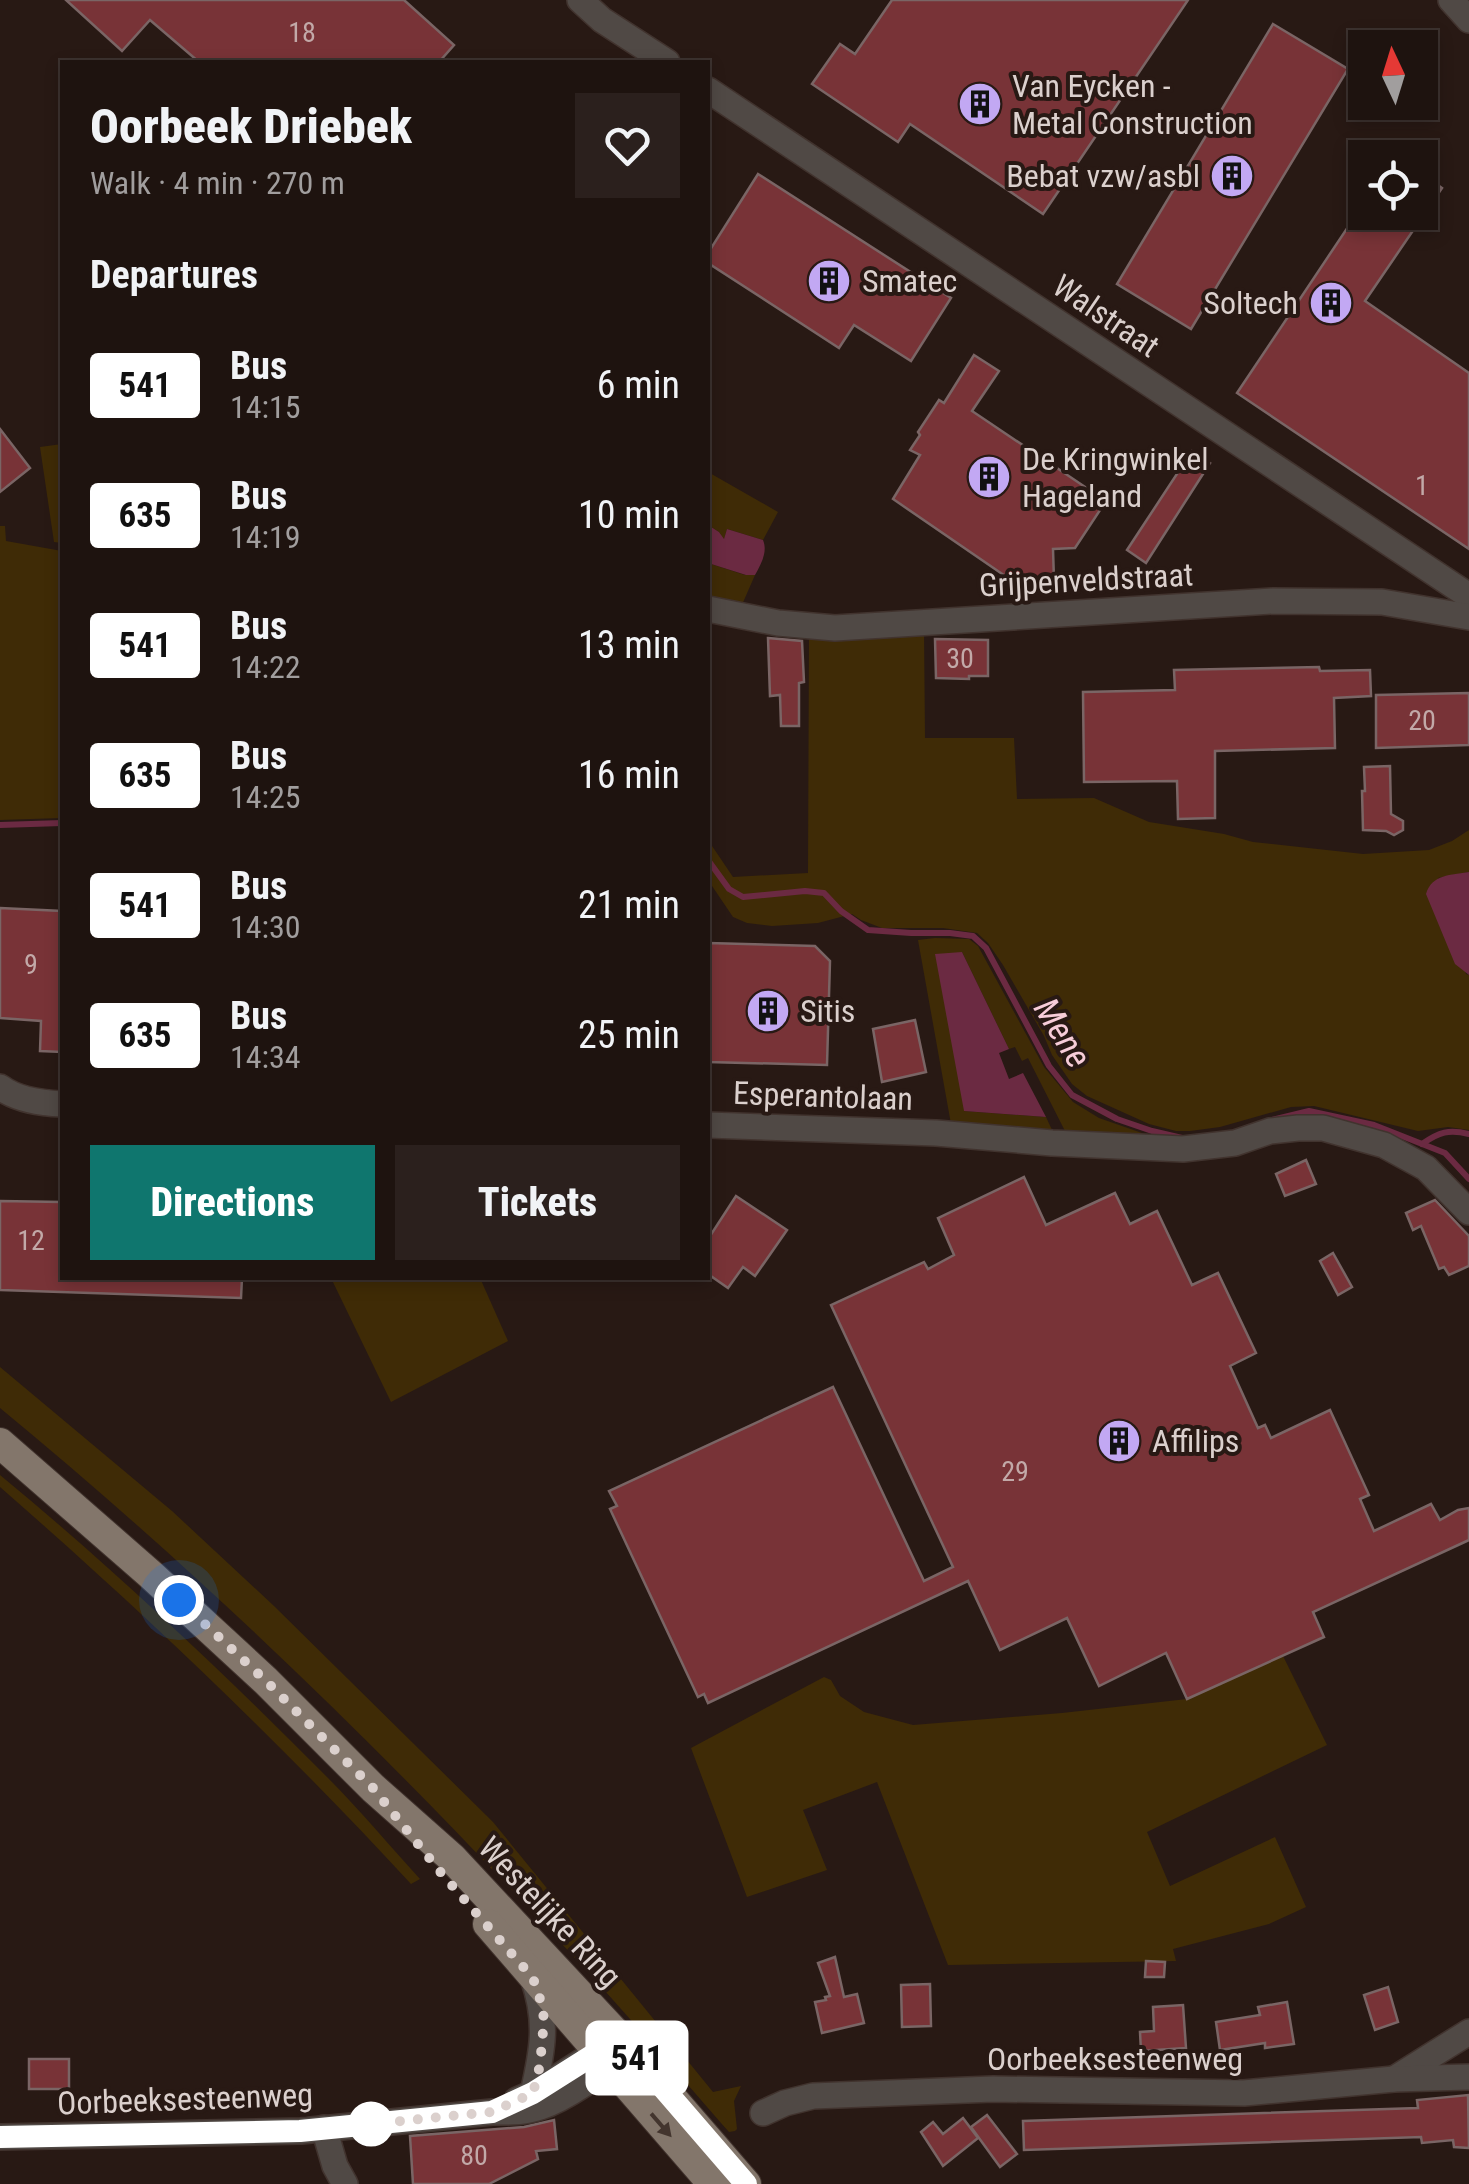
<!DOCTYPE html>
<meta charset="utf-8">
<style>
:root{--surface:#1e130f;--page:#2b201d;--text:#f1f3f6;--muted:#a19e9e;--line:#3c322f;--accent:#0f766e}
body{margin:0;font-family:"Roboto Condensed",sans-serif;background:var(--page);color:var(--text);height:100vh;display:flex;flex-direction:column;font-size:38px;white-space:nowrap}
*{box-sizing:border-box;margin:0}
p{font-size:32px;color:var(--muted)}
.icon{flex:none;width:55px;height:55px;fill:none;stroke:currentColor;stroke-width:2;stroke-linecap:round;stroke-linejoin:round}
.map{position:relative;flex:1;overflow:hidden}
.details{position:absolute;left:60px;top:60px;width:650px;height:1220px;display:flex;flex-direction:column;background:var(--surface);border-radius:0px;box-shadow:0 5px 15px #0003,0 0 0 2px var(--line)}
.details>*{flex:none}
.badge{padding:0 20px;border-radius:8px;font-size:35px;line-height:65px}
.needle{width:65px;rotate:356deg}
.controls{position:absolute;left:1348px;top:30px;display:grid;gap:20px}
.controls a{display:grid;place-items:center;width:90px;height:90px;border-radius:0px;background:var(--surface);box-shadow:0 5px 15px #0003,0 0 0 2px var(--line);font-size:50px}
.you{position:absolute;width:50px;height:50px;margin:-25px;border:8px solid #fff;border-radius:50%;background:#1a73e8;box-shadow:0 0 0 15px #1a73e833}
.map>.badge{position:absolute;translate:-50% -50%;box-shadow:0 0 0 5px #fff}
h2{padding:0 30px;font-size:38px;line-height:90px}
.round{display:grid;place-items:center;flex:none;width:105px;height:105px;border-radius:0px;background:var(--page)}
.headline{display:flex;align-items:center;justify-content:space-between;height:170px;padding:0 30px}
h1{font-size:48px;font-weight:800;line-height:75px}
.primary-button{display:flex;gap:20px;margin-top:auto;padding:20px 30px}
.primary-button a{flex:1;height:115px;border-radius:0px;background:var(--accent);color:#fff;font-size:40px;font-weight:800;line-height:115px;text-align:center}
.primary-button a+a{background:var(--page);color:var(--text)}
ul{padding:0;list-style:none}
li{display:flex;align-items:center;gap:30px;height:130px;padding:0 30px}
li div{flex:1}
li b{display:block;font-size:38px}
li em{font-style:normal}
li .badge{min-width:110px;font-weight:700;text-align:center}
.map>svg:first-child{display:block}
.green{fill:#3f2b06}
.water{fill:#6b2a42}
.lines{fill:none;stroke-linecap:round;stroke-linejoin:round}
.stream{stroke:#6b2a42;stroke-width:6}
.building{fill:#783337;stroke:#7a6565;stroke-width:2.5}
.minor-casing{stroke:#41332e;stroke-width:28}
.major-casing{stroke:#41332e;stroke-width:32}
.minor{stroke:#504945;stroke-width:25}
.major{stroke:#83766b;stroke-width:30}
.oneway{fill:#43352e}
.line-casing{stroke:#fff;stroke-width:22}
.line{stroke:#fff;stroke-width:15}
.walk{stroke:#dbd0cd;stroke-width:10;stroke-dasharray:0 18}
.stop-dot{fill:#fff;stroke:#fff;stroke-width:5}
.labels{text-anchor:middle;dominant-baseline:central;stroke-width:8;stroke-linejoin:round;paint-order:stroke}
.number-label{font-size:28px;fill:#c2a9a8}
.poi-label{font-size:32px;fill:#dbd0cd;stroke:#281914;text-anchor:start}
.street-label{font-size:32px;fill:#dbd0cd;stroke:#281914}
.water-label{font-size:35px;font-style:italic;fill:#f7cdd9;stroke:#281914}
</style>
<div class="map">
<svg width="1469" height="2184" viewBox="0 0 1469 2184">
<rect width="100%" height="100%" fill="#281914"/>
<!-- green -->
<g class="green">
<path d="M62 444V543L54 542 40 447Z"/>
<path d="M708 472 778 512 763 540 727 529 724 540 719 532 708 525Z"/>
<path d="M0 526H5L6 541 62 551V818L0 820Z"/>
<path d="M708 563 745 575H755L741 607 708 601Z"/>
<path d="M924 630 925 738H1014L1017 799 1094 798 1149 822 1224 834 1253 842 1363 854 1429 850 1452 841 1469 830V872L1438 878 1466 974 1469 975V1130L1448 1127 1418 1131 1314 1106 1291 1107 1220 1127 1190 1131H1176L1149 1124 1087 1096 1072 1084 1052 1055 1044 1036 1003 965 988 943 977 933 943 928H882L861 920 852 914 818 923 772 926 747 923 733 917 708 880V840L733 877 808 873 809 634Z"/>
<path d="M935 938 969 939 978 946 1044 1067 1073 1102 1099 1118 1162 1140 1066 1133 1028 1058 1022 1061 1015 1047 1009 1049 962 952 964 1111 1046 1117 1053 1132 951 1124 918 940Z"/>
<path d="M331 1278H480L508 1341 391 1402Z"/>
<path d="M0 1367 172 1511 274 1606 493 1822 713 2092 741 2086 734 2101 737 2129 735 2131 729 2132 721 2123C502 1868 260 1622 0 1408Z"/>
<path d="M0 1475C114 1569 223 1672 327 1777 359 1809 389 1845 420 1879L411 1884C282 1744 143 1612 0 1487Z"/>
<path d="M1283 1656 1327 1745 1147 1832 1170 1886 1275 1837 1306 1907 1269 1924 1173 1949 1176 1961 948 1965 877 1782 803 1810 827 1870 747 1897 691 1748 824 1677 831 1680 840 1696 864 1712 913 1725 1062 1713 1187 1699Z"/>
</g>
<!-- water -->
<g class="water">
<path d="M708 525 719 532 724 539 727 529 763 540C768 552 761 564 755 575H746L708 563Z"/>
<path d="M1469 872V975L1455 964 1426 894C1432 874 1451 875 1469 872Z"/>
<path d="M962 952 1009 1049 999 1053 1009 1079 1023 1073 1046 1117 964 1111 935 954Z"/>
</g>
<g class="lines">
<!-- stream -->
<g class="stream">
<path d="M0 825 62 823"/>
<path d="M708 860 729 889 743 897 805 891 824 893 841 911 868 930 911 933H950L973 936 986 948 1049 1066 1072 1095 1117 1119 1152 1131 1182 1138"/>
<path d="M1272 1120 1309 1111 1374 1125 1445 1153 1469 1179"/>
<path d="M1422 1144C1439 1132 1449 1129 1469 1134"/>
</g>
</g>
<!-- building -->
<g class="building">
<path d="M66 0H404L454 45 439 62H199L150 20 122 51Z"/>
<path d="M892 0H1188L1043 214 910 124 898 142 812 84 840 44 855 54Z"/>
<path d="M1273 24 1348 69 1191 329 1117 284Z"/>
<path d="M1420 172 1442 188 1365 301 1469 373V549L1237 393 1358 212H1420Z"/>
<path d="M758 174 951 298 911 361 854 325 839 348 708 263V253Z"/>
<path d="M974 355 999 371 972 411 1106 501 1075 548 1053 549 1054 580H1011L893 499 920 455 910 450 920 435 918 432 939 400 944 403Z"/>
<path d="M0 429 30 468 0 492Z"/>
<path d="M1192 451 1210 463 1146 563 1127 550Z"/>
<path d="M768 638 802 641 804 682 799 683V726H781L780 695 770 696Z"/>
<path d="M935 639 988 640V676H969V679L936 678Z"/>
<path d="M1319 667 1320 671 1370 670 1371 696 1334 698 1335 748 1215 751V818L1178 819 1177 781 1084 782 1083 692 1175 690 1174 670Z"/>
<path d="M1469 693V745L1376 748V695Z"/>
<path d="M1390 766 1391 814 1403 821V830L1394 835 1386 831 1363 830 1362 791H1365L1364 767Z"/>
<path d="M0 908 62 911V1052L40 1051 41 1021 0 1018Z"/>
<path d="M708 943 815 946 830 961 827 1065 708 1062Z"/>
<path d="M915 1020 926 1072 882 1082 873 1029Z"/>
<path d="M1306 1160 1316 1184 1285 1196 1276 1174Z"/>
<path d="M1024 1177 1046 1225 1115 1193 1130 1224 1157 1211 1192 1285 1218 1273 1256 1353 1230 1366 1258 1428 1265 1425 1271 1438 1330 1410 1369 1495 1360 1499 1374 1531 1431 1504 1440 1520 1458 1510 1469 1508V1540L1313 1612 1324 1637 1187 1699 1166 1653 1099 1686 1067 1618 1000 1650 968 1581 708 1703 704 1694 698 1697 610 1509 617 1506 609 1491 833 1387 924 1581 953 1567 831 1305 924 1262 928 1269 954 1255 938 1218Z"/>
<path d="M736 1196 787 1230 755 1276 743 1267 728 1288 708 1274V1239Z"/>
<path d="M1435 1200 1469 1236V1266L1449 1275 1444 1267 1439 1269 1421 1226 1413 1230 1406 1213Z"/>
<path d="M0 1201 62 1202V1278H242L241 1298 0 1290Z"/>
<path d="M1333 1253 1352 1287 1338 1295 1320 1261Z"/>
<path d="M835 1957 844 1997 857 1994 864 2023 822 2033 815 2002 826 2000 825 1997 830 1996 818 1963Z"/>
<path d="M1146 1961 1165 1962 1164 1977H1145Z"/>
<path d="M930 1984 931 2026 902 2027 901 1985Z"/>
<path d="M1388 1987 1398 2022 1375 2030 1364 1995Z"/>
<path d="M1287 2002 1294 2044 1265 2048V2043L1220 2050 1216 2022 1260 2015 1258 2007Z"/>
<path d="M1183 2005 1186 2048 1141 2051 1140 2032 1154 2031 1153 2007Z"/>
<rect x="29" y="2059" width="40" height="30"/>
<path d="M1468 2095 1469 2148 1454 2147 1453 2140 1422 2143 1421 2137 1024 2150 1023 2121 1418 2108 1417 2100Z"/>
<path d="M987 2115 1017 2154 1000 2167 971 2127Z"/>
<path d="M963 2118 978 2138 943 2166 921 2132 933 2122 943 2134Z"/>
<path d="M554 2120 557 2149 536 2151 538 2159 489 2184H413L410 2136 524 2127Z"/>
</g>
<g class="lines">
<!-- minor casing -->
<g class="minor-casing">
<g id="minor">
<path d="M580 0 602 20 667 62"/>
<path d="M1451 0 1469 20"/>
<path d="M708 90 1469 596"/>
<path d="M708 609 778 623 835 628 1273 601 1382 602 1469 617"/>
<path d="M0 1087C17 1100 41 1103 62 1104"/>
<path d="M708 1125 936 1133 1052 1143 1183 1149 1235 1143 1270 1131 1298 1128H1323L1384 1145 1426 1168 1469 1212"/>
<path d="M533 1978C548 2021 543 2049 533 2093"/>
<path d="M1394 2079 1469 2032"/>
<path d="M517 2100 533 2093 611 2043"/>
<path d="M763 2113 785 2103 813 2096 993 2089 1244 2093 1394 2079 1469 2077"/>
<path d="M324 2128 335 2166 345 2184"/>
<path d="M0 2137 301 2131 492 2112C508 2112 524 2113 540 2107 565 2099 604 2072 622 2054"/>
</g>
</g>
<!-- major casing -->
<g class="major-casing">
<g id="major">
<path d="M0 1443 150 1574 266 1681 373 1788 452 1858 620 2038 746 2184"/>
<path d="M488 1924 713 2184"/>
</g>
</g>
<!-- minor -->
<use href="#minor" class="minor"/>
<!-- major -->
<use href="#major" class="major"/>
</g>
<!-- one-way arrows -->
<defs><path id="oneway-solid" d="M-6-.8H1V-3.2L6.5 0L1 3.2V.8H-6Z" transform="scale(2.5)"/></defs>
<use class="oneway" href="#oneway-solid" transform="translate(661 2125) rotate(49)"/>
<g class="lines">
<!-- line casing -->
<g class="line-casing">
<path id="line" d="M0 2137 300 2131 492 2112 533 2093 620 2038 746 2184"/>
</g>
<!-- line -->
<use href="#line" class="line"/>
<!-- walk -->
<path class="walk" d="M179 1600 266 1681 373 1788 442 1874 533 1978 542 2005 544 2020 540 2065 533 2093 492 2112 371 2124"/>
</g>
<!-- icons -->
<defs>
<g id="building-disc" transform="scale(2.25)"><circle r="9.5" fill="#c2a8f3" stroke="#281914"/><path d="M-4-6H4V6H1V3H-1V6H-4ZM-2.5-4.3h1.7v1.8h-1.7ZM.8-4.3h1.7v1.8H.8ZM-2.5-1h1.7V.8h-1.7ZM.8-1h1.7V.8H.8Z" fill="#111"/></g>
</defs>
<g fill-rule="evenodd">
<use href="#building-disc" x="980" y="104"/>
<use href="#building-disc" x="1232" y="176"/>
<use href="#building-disc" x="829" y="281"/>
<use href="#building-disc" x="1331" y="303"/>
<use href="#building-disc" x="989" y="477"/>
<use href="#building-disc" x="768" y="1011"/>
<use href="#building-disc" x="1119" y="1441"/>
</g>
<!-- markers -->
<circle class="stop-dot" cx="371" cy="2124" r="20"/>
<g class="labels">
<!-- number labels -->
<g class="number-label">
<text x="302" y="32">18</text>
<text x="1422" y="485">1</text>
<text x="960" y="658">30</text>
<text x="1422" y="720">20</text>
<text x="31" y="964">9</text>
<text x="31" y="1240">12</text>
<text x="1015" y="1471">29</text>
<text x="474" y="2155">80</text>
</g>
<!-- poi labels -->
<g class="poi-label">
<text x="1012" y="86">Van Eycken -<tspan x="1012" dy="37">Metal Construction</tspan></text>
<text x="1200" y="176" text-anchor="end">Bebat vzw/asbl</text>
<text x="862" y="281">Smatec</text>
<text x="1298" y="303" text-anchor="end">Soltech</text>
<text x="1022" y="459">De Kringwinkel<tspan x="1022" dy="37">Hageland</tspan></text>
<text x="800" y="1011">Sitis</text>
<text x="1152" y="1441">Affilips</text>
</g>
<!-- street labels -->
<g class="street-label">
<text transform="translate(1106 316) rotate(34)">Walstraat</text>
<text transform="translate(1086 580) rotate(-3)">Grijpenveldstraat</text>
<text transform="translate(823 1096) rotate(2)">Esperantolaan</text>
<text transform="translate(550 1912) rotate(47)">Westelijke Ring</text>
<text x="1115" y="2059">Oorbeeksesteenweg</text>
<text transform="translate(185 2099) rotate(-2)">Oorbeeksesteenweg</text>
</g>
<!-- water labels -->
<g class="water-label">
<text transform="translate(1062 1033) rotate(58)">Mene</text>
</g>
</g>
</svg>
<div class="controls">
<a><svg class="needle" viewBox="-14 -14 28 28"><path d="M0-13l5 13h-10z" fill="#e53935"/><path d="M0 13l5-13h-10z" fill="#a19e9e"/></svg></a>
<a><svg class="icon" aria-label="locate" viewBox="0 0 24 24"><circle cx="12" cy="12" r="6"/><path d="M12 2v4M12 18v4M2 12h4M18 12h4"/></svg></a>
</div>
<div class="you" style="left:179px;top:1600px"></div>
<b class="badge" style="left:637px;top:2058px;background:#fff;color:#111">541</b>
<section class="details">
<div class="headline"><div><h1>Oorbeek Driebek</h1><p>Walk · 4 min · 270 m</p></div><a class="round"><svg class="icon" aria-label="heart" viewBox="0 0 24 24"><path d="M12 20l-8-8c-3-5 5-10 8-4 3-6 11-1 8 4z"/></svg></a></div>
<h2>Departures</h2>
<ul>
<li><span class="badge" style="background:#fff;color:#111">541</span><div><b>Bus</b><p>14:15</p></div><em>6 min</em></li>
<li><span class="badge" style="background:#fff;color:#111">635</span><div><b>Bus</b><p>14:19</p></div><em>10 min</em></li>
<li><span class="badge" style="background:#fff;color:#111">541</span><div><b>Bus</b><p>14:22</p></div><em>13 min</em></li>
<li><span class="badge" style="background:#fff;color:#111">635</span><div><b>Bus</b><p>14:25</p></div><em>16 min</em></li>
<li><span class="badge" style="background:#fff;color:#111">541</span><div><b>Bus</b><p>14:30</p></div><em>21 min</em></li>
<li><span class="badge" style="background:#fff;color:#111">635</span><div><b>Bus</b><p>14:34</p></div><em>25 min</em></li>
</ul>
<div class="primary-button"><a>Directions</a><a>Tickets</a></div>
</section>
</div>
